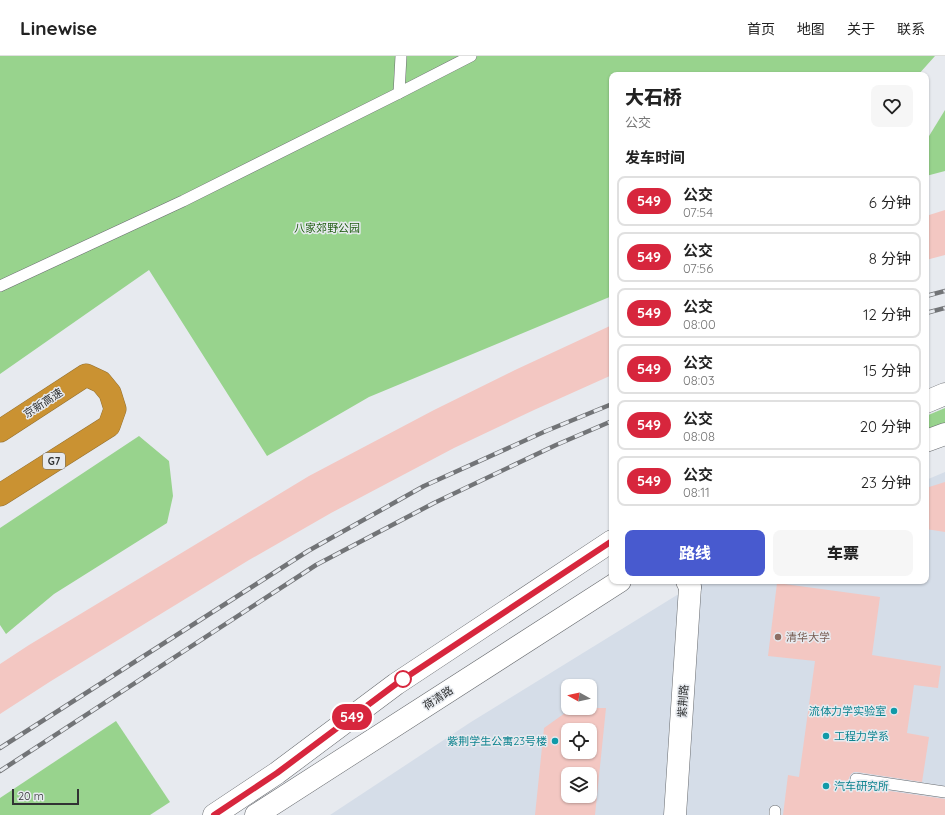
<!DOCTYPE html>
<html lang="zh">
<meta charset="utf-8">
<style>
:root{--surface:#fff;--page:#f6f6f6;--text:#222;--muted:#767676;--line:#e0e0e0;--accent:#485acf}
body{margin:0;font-family:Quicksand,"Noto Sans SC",sans-serif;background:var(--page);color:var(--text);height:100vh;display:flex;flex-direction:column;font-size:15px;white-space:nowrap}
*{box-sizing:border-box;margin:0}
p{font-size:13px;color:var(--muted)}
.icon{flex:none;width:22px;height:22px;fill:none;stroke:currentColor;stroke-width:2;stroke-linecap:round;stroke-linejoin:round}
.map{position:relative;flex:1;overflow:hidden}
.details{position:absolute;left:609px;top:16px;width:320px;height:512px;display:flex;flex-direction:column;background:var(--surface);border-radius:8px;box-shadow:0 1px 3px #0004}
.details>*{flex:none}
.badge{padding:0 8px;border-radius:13px;font-size:14px;line-height:26px}
.needle{width:26px;rotate:278deg}
.tools{position:absolute;left:561px;top:623px;display:grid;gap:8px}
.tools a{display:grid;place-items:center;width:36px;height:36px;border-radius:8px;background:var(--surface);box-shadow:0 1px 3px #0004;font-size:20px}
.scale{position:absolute;left:12px;bottom:10px;width:67px;box-sizing:border-box;padding-left:4px;border:2px solid #313334;border-top:0;font-size:11px;line-height:14px;white-space:nowrap;color:#313334;-webkit-text-stroke:3px #e7eaef;paint-order:stroke}
.map>.badge{position:absolute;translate:-50% -50%;box-shadow:0 0 0 2px #fff}
h2{padding:0 16px;font-size:15px;line-height:36px}
.round{display:grid;place-items:center;flex:none;width:42px;height:42px;border-radius:8px;background:var(--page)}
.headline{display:flex;align-items:center;justify-content:space-between;height:68px;padding:0 16px}
h1{font-size:19px;font-weight:800;line-height:30px}
.cta{display:flex;gap:8px;margin-top:auto;padding:8px 16px}
.cta a{flex:1;height:46px;border-radius:8px;background:var(--accent);color:#fff;font-size:16px;font-weight:800;line-height:46px;text-align:center}
.cta a+a{background:var(--page);color:var(--text)}
ul{padding:0;list-style:none}
li{display:flex;align-items:center;gap:12px;height:50px;margin:0 8px 6px;padding:0 8px;border:2px solid var(--line);border-radius:8px}
li div{flex:1}
li b{display:block;font-size:15px}
li em{font-style:normal}
li .badge{min-width:44px;font-weight:700;text-align:center}
header{display:flex;align-items:center;gap:24px;box-sizing:border-box;height:56px;padding:0 20px;background:var(--surface);border-bottom:1px solid var(--line)}
header strong{font-size:19px}
nav{display:flex;gap:22px;margin-inline-start:auto;font-size:14px}
.map>svg:first-child{display:block}
.built{fill:#d5dde8;fill-rule:evenodd}
.green{fill:#98d38d}
.building{fill:#f3c7c2;fill-rule:evenodd}
.lines{fill:none;stroke-linecap:round;stroke-linejoin:round}
.service-casing{stroke:#686b6f;stroke-width:12}
.minor-casing{stroke:#686b6f;stroke-width:23}
.secondary-casing{stroke:#686b6f;stroke-width:23}
.motorway-casing{stroke:#947133;stroke-width:23}
.service{stroke:#fff;stroke-width:11}
.minor{stroke:#fff;stroke-width:22}
.secondary{stroke:#fff;stroke-width:22}
.motorway{stroke:#ca9232;stroke-width:22}
.rail-casing{stroke:#727477;stroke-width:4.5}
.rail{stroke:#e7eaef;stroke-width:3;stroke-dasharray:9;stroke-linecap:butt}
.line-casing{stroke:#fff;stroke-width:9}
.line{stroke:#d7263d;stroke-width:6}
.education-dot{fill:#8d6e63;stroke:#e7eaef;stroke-width:1.5}
.stop-dot{fill:#fff;stroke:#d7263d;stroke-width:2}
.culture-dot{fill:#0f9aa8;stroke:#e7eaef;stroke-width:1.5}
.labels{text-anchor:middle;dominant-baseline:central;stroke-width:3;stroke-linejoin:round;paint-order:stroke}
.shield{fill:#e7eaef;stroke:#686a6c;stroke-width:1}
.shield-label{font-size:10px;font-weight:bold;fill:#313334}
.park-label{font-size:11px;fill:#215f13;stroke:#e7eaef}
.street-label{font-size:11px;fill:#313334;stroke:#e7eaef}
.education-label{font-size:11px;fill:#785e54;stroke:#e7eaef;text-anchor:start}
.culture-label{font-size:11px;fill:#0d838f;stroke:#e7eaef;text-anchor:end}
</style>
<header>
<strong>Linewise</strong>
<nav><a>首页</a><a>地图</a><a>关于</a><a>联系</a></nav>
</header>
<div class="map">
<svg width="945" height="759" viewBox="0 0 945 759">
<rect width="100%" height="100%" fill="#e7eaef"/>
<!-- built -->
<path class="built" d="M945 416V759H330L471 666 690 531 703 525H926V424ZM568 630H590V652H568ZM568 674H590V696H568ZM568 718H590V740H568Z"/>
<!-- green -->
<g class="green">
<path d="M0 0H935L918 19H612V240L369 341 267 400 149 214 0 318Z"/>
<path d="M945 54V115L926 120V85Z"/>
<path d="M945 352V375L926 382V360Z"/>
<path d="M139 380 169 405 173 440 167 467 54 538 6 578 0 569V472Z"/>
<path d="M116 665 170 746 150 759H0V742Z"/>
</g>
<!-- building -->
<g class="building">
<path d="M945 154V199L926 204V160Z"/>
<path d="M612 269V319L534 354 454 392 331 457 249 504 51 625 0 658V608L29 589 309 420 434 354 515 314Z"/>
<path d="M945 426V476L926 473V432Z"/>
<path d="M777 527 880 541 872 599 941 610 938 632 914 629 907 677 929 681 922 726 857 716H854L851 718 849 722V725L851 728 855 730 945 743V759H783L788 719 799 721 815 605 768 600Z"/>
<path d="M572 652H606L595 759H535L544 672ZM568 674H590V696H568ZM568 718H590V740H568Z"/>
</g>
<g class="lines">
<!-- service casing -->
<g class="service-casing">
<g id="service">
<path d="M399 37 471 0"/>
<path d="M0 230 183 145 399 37 401 0"/>
<path d="M856 723 945 736"/>
<path d="M775 759V755"/>
</g>
</g>
<!-- minor casing -->
<g class="minor-casing">
<path id="minor" d="M675 759 690 531"/>
</g>
<!-- secondary casing -->
<g class="secondary-casing">
<g id="secondary">
<path d="M926 346 945 338"/>
<path d="M926 385 945 378"/>
<path d="M687 525 690 531"/>
<path d="M214 759 277 717 396 628 612 485"/>
<path d="M256 759 620 525"/>
</g>
</g>
<!-- motorway casing -->
<g class="motorway-casing">
<path id="motorway" d="M0 375 86 319 101 326 110 337 115 353 109 370 0 439"/>
</g>
<!-- service -->
<use href="#service" class="service"/>
<!-- minor -->
<use href="#minor" class="minor"/>
<!-- secondary -->
<use href="#secondary" class="secondary"/>
<!-- motorway -->
<use href="#motorway" class="motorway"/>
<!-- rail casing -->
<g class="rail-casing">
<g id="rail">
<path d="M926 240 945 235"/>
<path d="M926 257 945 252"/>
<path d="M0 692 308 495 424 430 546 375 612 348"/>
<path d="M0 715 316 509 434 447 556 389 612 365"/>
</g>
</g>
<!-- rail -->
<use href="#rail" class="rail"/>
</g>
<g class="lines">
<!-- line casing -->
<g class="line-casing">
<path id="line" d="M214 759 277 717 396 628 612 485"/>
</g>
<!-- line -->
<use href="#line" class="line"/>
</g>
<!-- markers -->
<circle class="education-dot" cx="778" cy="581" r="4"/>
<circle class="stop-dot" cx="403" cy="623" r="8"/>
<g class="culture-dot">
<circle cx="894" cy="655" r="4"/>
<circle cx="826" cy="680" r="4"/>
<circle cx="555" cy="685" r="4"/>
<circle cx="826" cy="730" r="4"/>
</g>
<g class="labels">
<!-- shield labels -->
<rect class="shield" x="43" y="397" width="22" height="16" rx="3"/>
<g class="shield-label">
<text x="54" y="405">G7</text>
</g>
<!-- park labels -->
<g class="park-label">
<text x="327" y="172">八家郊野公园</text>
</g>
<!-- street labels -->
<g class="street-label">
<text transform="translate(43 347) rotate(-33)">京新高速</text>
<text transform="translate(438 642) rotate(-33)">荷清路</text>
<text transform="translate(683 645) rotate(-86)">紫荆路</text>
</g>
<!-- education labels -->
<g class="education-label">
<text x="786" y="581">清华大学</text>
</g>
<!-- culture labels -->
<g class="culture-label">
<text x="886" y="655">流体力学实验室</text>
<text x="834" y="680" text-anchor="start">工程力学系</text>
<text x="547" y="685">紫荆学生公寓23号楼</text>
<text x="834" y="730" text-anchor="start">汽车研究所</text>
</g>
</g>
</svg>
<div class="tools">
<a><svg class="needle" viewBox="-14 -14 28 28"><path d="M0-13l5 13h-10z" fill="#e53935"/><path d="M0 13l5-13h-10z" fill="#767676"/></svg></a>
<a><svg class="icon" aria-label="locate" viewBox="0 0 24 24"><circle cx="12" cy="12" r="6"/><path d="M12 2v4M12 18v4M2 12h4M18 12h4"/></svg></a>
<a><svg class="icon" aria-label="layers" viewBox="0 0 24 24"><path d="M12 4l9 5-9 5-9-5zM3 14l9 5 9-5"/></svg></a>
</div>
<div class="scale">20 m</div>
<b class="badge" style="left:352px;top:661px;background:#d7263d;color:#fff">549</b>
<section class="details">
<div class="headline"><div><h1>大石桥</h1><p>公交</p></div><a class="round"><svg class="icon" aria-label="heart" viewBox="0 0 24 24"><path d="M12 20l-8-8c-3-5 5-10 8-4 3-6 11-1 8 4z"/></svg></a></div>
<h2>发车时间</h2>
<ul>
<li><span class="badge" style="background:#d7263d;color:#fff">549</span><div><b>公交</b><p>07:54</p></div><em>6 分钟</em></li>
<li><span class="badge" style="background:#d7263d;color:#fff">549</span><div><b>公交</b><p>07:56</p></div><em>8 分钟</em></li>
<li><span class="badge" style="background:#d7263d;color:#fff">549</span><div><b>公交</b><p>08:00</p></div><em>12 分钟</em></li>
<li><span class="badge" style="background:#d7263d;color:#fff">549</span><div><b>公交</b><p>08:03</p></div><em>15 分钟</em></li>
<li><span class="badge" style="background:#d7263d;color:#fff">549</span><div><b>公交</b><p>08:08</p></div><em>20 分钟</em></li>
<li><span class="badge" style="background:#d7263d;color:#fff">549</span><div><b>公交</b><p>08:11</p></div><em>23 分钟</em></li>
</ul>
<div class="cta"><a>路线</a><a>车票</a></div>
</section>
</div>
